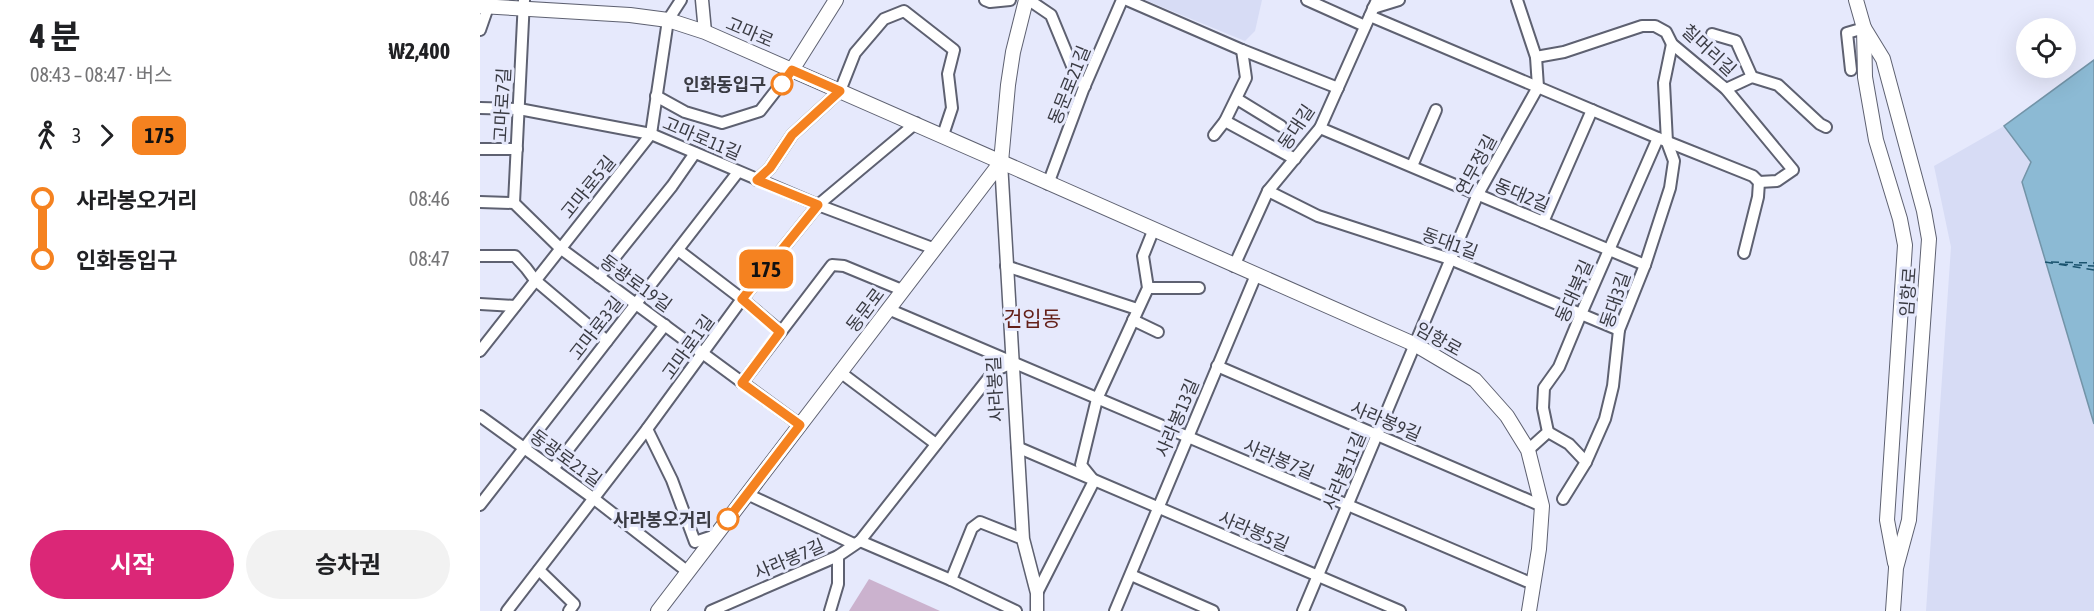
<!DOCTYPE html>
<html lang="ko">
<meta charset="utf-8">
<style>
:root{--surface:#fff;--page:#f2f2f2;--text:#202124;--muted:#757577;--accent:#db2777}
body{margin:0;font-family:"Asap Condensed","Noto Sans KR",sans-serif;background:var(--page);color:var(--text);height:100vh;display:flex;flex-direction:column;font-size:22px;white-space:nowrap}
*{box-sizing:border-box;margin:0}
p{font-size:20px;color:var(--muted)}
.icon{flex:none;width:33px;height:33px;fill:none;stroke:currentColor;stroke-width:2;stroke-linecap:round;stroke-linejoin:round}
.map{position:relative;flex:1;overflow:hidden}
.details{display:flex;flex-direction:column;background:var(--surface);width:480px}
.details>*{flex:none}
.badge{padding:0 12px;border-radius:9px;font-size:21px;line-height:39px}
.buttons{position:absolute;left:1536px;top:18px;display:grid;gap:12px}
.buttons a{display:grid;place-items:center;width:60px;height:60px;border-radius:50%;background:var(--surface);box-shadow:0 6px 24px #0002;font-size:30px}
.map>.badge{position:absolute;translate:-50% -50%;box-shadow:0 0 0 3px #fff}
.legs{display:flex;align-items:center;gap:9px;height:66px;padding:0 30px;font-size:20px}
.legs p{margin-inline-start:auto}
.head{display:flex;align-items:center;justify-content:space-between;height:102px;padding:0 30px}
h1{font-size:33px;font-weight:700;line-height:45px}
.cta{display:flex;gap:12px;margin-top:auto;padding:12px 30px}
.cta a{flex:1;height:69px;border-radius:36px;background:var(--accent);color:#fff;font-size:24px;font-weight:700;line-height:69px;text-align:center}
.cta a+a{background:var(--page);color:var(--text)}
ul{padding:0 30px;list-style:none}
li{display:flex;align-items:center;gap:21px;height:60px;font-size:22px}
li i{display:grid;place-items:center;width:9px;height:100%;margin:0 8px;background:currentColor}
li i::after{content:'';width:15px;height:15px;margin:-8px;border:4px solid;border-radius:50%;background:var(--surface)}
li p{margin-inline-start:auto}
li:first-child i{background:linear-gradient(#0000 50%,currentColor 0)}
li:last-child i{background:linear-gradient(currentColor 50%,#0000 0)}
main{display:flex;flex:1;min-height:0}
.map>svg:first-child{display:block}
.built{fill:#d7dcf5}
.green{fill:#cbb2ce}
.water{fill:#8cbad4;stroke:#7394a8;stroke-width:1.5}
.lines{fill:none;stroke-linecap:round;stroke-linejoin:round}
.ferry{stroke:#1a536e;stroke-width:1.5;stroke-dasharray:8 6;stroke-linecap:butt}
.minor-casing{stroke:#5e6171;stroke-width:14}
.tertiary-casing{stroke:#5e6171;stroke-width:15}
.secondary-casing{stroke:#5e6171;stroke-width:16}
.minor{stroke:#fff;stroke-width:10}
.tertiary{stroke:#fff;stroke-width:12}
.secondary{stroke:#fff;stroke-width:14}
.line-1-casing{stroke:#fff;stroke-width:14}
.line-1{stroke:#f58220;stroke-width:9}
.stop-1-dot{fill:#fff;stroke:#f58220;stroke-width:3}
.labels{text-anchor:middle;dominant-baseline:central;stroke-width:6;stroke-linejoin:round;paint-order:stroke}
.street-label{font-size:18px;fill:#3a3b43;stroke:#e6e9fc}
.stop-label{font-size:18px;font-weight:bold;fill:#3a3b43;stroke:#e6e9fc;text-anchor:end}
.quarter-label{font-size:21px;fill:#642019;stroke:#e6e9fc}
</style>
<main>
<section class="details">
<div class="head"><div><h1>4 분</h1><p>08:43 – 08:47 · 버스</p></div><b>₩2,400</b></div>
<div class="legs"><svg class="icon" aria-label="walk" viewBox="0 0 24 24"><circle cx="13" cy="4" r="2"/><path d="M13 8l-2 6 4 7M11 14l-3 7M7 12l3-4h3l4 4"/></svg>3<svg class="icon" aria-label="forward" viewBox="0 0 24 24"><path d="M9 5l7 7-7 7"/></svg><b class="badge" style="background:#f58220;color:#111">175</b></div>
<ul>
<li><i style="color:#f58220"></i><b>사라봉오거리</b><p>08:46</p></li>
<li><i style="color:#f58220"></i><b>인화동입구</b><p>08:47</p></li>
</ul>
<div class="cta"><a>시작</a><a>승차권</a></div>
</section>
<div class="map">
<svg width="1614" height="611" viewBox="0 0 1614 611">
<rect width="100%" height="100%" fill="#e6e9fc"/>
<!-- built -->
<g class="built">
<path d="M665 0H782L775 31 765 41Z"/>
<path d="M1524 126 1551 163 1542 182 1614 424V611H1446L1471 247 1454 166Z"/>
</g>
<!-- green -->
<path class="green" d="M389 579 460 611H369Z"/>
<!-- water -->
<path class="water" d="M1614 60V424L1542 182 1551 162 1524 126Z"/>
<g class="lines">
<!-- ferry -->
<g class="ferry">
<path d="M1565 262 1614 270"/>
<path d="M1571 262 1614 263"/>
<path d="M1580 264 1614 266"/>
</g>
<!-- minor casing -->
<g class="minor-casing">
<g id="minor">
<path d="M505 0 510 2 530 0"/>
<path d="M549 0 571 15 597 78 605 86"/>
<path d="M647 0 762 50 858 88"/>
<path d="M827 0 885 26"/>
<path d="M893 8 919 0"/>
<path d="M890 16 1178 138 1273 176 1279 182"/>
<path d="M0 30 8 7"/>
<path d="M1232 34 1256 41 1272 77"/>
<path d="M1056 57 1084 52 1162 26H1175L1186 32 1192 44 1246 89 1313 170 1297 181 1279 182"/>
<path d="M1371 70 1367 33 1384 28"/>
<path d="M1246 89 1272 77 1298 85 1340 124 1346 127"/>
<path d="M176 96 205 112 242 123 280 111 312 70"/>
<path d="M757 99 801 126"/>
<path d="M0 108 39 109 171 134 338 205 455 249"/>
<path d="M745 121 815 159"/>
<path d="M840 128 1165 265"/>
<path d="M734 135 745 121 766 78 762 50"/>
<path d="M0 149H37"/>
<path d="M932 166 956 110"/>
<path d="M277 180 290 168 312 135 360 91 375 53 404 19 424 11 474 50 468 74 472 108 463 135"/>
<path d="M568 184 603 90 642 0"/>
<path d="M788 191 838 216 970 259 1139 330"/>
<path d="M0 202 34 203 80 248 320 425"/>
<path d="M34 203 44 0"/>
<path d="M1063 222 1112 110"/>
<path d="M198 250 262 299 300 331"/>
<path d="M1264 253 1278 197 1279 182"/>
<path d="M0 256H35L46 268 55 280 127 341"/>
<path d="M526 266 657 309"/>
<path d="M754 266 788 191 840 128 897 0"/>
<path d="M119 277 192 186 215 153"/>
<path d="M668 288H719"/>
<path d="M0 304 35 306"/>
<path d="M408 309 1053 584"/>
<path d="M653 320 678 332"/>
<path d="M0 351 171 134 188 20 201 0"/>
<path d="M737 366 1062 506"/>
<path d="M360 372 456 444"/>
<path d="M262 383 352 265 364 266 422 290"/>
<path d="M0 416 113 498 208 572"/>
<path d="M167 429 192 480 215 542 236 535"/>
<path d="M1068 432 1089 444 1106 462"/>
<path d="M537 447 920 611"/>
<path d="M1048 450 1068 432 1063 408 1064 388 1079 367 1101 314 1178 138"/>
<path d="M73 469 185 325"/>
<path d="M267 494 374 544"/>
<path d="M1083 499 1106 462 1125 419 1133 386 1139 330 1165 265 1190 188 1194 161 1187 142 1184 83 1192 44"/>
<path d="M0 505 258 172"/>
<path d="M380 541 471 580 536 611"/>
<path d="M59 570 94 604 89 611"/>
<path d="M651 575 733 611"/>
<path d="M471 580 492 528 500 522 543 539"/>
<path d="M557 593 614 481 601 465 617 399 668 288 663 256 673 231"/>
<path d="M27 611 167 429 262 299 338 205 436 123"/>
<path d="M231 611 358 556 380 541 514 371 532 363"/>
<path d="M350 611 358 584V556"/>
<path d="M635 611 776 275"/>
<path d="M823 611 998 194 1058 87 1056 57 1037 0"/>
</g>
</g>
<!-- tertiary casing -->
<g class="tertiary-casing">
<g id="tertiary">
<path d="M222 0 225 32"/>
<path d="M521 162 543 539 557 593V611"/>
</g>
</g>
<!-- secondary casing -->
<g class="secondary-casing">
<g id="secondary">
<path d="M1376 0 1384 28 1385 77 1396 140 1420 219 1425 245 1407 520 1415 563"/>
<path d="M0 6 150 15 188 20 225 32C463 135 698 241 936 345L995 380 1027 416 1048 450 1062 506 1059 549 1049 611"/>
<path d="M1384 28 1403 59 1444 211 1449 239 1429 520 1416 568 1413 611"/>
<path d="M312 70 356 0"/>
<path d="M178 611 521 162 528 85 533 52 546 0"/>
</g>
</g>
<!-- minor -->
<use href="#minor" class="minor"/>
<!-- tertiary -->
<use href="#tertiary" class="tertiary"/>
<!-- secondary -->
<use href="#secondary" class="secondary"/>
</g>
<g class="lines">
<!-- line-1 casing -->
<g class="line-1-casing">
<path id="line-1" d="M248 519 320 425 262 383 300 332 262 299 338 205 277 180 290 168 312 135 360 91 312 70 302 84"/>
</g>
<!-- line-1 -->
<use href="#line-1" class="line-1"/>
</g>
<!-- markers -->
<g class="stop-1-dot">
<circle cx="302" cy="84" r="10"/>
<circle cx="248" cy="519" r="10"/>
</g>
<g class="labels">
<!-- street labels -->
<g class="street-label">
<text transform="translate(270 32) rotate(23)">고마로</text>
<text transform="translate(1229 50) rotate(43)">칠머리길</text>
<text transform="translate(589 85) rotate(-68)">동문로21길</text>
<text transform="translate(22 105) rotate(-87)">고마로7길</text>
<text transform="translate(816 127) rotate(-56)">동대길</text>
<text transform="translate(222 138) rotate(23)">고마로11길</text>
<text transform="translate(996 165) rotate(-62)">연무정길</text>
<text transform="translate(108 187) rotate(-51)">고마로5길</text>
<text transform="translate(1042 195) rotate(23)">동대2길</text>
<text transform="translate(970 243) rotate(20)">동대1길</text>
<text transform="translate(156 283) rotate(36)">동광로19길</text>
<text transform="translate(1094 291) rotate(-66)">동대북길</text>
<text transform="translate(1428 292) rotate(-86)">임항로</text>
<text transform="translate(1135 300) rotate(-71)">동대3길</text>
<text transform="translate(385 310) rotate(-53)">동문로</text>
<text transform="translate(116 328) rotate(-52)">고마로3길</text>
<text transform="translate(959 339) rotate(29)">임항로</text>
<text transform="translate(208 347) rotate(-54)">고마로1길</text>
<text transform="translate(515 389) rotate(-93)">사라봉길</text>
<text transform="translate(697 418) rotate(-67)">사라봉13길</text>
<text transform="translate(906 421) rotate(23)">사라봉9길</text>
<text transform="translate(86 458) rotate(36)">동광로21길</text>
<text transform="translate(799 459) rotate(23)">사라봉7길</text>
<text transform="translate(864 471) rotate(-67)">사라봉11길</text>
<text transform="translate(774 531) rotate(23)">사라봉5길</text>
<text transform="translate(309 559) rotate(-23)">사라봉7길</text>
</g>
<!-- stop labels -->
<g class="stop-label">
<text x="286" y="84">인화동입구</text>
<text x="232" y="519">사라봉오거리</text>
</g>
<!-- quarter labels -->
<g class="quarter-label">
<text x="552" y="318">건입동</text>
</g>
</g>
</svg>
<div class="buttons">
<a><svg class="icon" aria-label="locate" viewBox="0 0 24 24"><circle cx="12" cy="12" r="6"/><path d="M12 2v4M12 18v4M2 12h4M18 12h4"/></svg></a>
</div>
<b class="badge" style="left:286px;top:269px;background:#f58220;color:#111">175</b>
</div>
</main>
